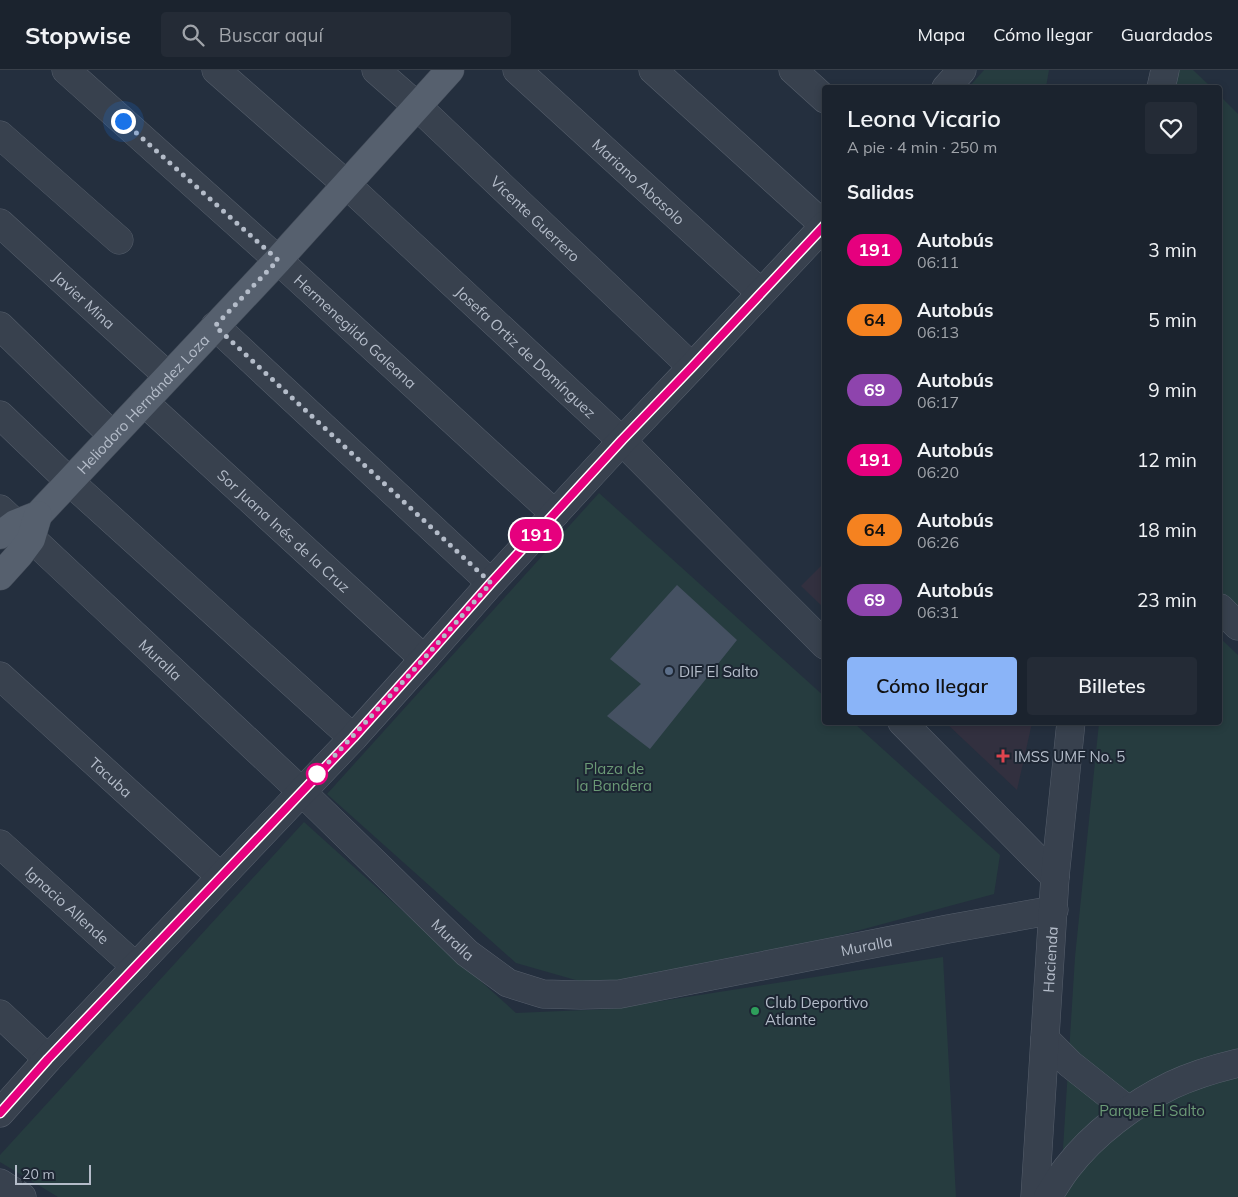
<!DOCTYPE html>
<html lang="es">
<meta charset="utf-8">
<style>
:root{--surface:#1b232e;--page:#242b36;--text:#f1f3f6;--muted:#a0a4aa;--line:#39404a;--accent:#8ab4f8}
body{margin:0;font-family:Mulish,sans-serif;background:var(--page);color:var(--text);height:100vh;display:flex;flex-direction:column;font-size:19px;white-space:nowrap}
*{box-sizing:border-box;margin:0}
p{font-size:16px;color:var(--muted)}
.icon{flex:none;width:28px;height:28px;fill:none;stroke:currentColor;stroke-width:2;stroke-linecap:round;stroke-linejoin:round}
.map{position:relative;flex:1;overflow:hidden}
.panel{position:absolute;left:822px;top:15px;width:400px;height:640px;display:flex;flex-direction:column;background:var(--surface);border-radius:5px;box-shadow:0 2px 8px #0003,0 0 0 1px var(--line)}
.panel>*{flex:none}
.badge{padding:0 10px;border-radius:16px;font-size:18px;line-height:32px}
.scale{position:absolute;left:15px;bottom:12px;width:76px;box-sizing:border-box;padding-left:5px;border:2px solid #b4bcc9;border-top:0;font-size:14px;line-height:18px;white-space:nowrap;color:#b4bcc9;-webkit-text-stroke:4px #1d2633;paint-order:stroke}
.you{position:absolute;width:25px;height:25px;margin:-12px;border:4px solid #fff;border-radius:50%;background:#1a73e8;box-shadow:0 0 0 8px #1a73e833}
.map>.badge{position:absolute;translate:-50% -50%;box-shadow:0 0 0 2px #fff}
h2{padding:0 25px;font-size:19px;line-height:45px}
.round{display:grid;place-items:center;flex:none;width:52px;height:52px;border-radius:5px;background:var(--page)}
.overview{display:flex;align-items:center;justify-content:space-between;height:85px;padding:0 25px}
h1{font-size:24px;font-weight:600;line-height:38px}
.cta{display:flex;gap:10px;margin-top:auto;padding:10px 25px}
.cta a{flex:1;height:58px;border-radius:5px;background:var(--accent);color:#111;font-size:20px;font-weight:600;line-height:58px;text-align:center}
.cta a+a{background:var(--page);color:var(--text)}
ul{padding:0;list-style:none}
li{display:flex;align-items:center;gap:15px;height:70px;padding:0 25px}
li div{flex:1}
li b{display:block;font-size:19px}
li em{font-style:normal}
li .badge{min-width:55px;font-weight:700;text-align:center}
header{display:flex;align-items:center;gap:30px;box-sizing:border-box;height:70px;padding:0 25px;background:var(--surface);border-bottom:1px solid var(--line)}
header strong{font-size:24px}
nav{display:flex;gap:28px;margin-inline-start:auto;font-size:18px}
.search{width:350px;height:45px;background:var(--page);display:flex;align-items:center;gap:12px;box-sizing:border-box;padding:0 18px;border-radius:5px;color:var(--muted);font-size:19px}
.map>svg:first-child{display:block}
.medical{fill:#32303f}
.green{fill:#263c3f}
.building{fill:#455162}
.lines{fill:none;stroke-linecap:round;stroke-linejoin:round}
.minor-casing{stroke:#565f6c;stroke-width:29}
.major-casing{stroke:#414a57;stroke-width:29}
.minor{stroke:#38414e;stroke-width:28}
.major{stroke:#56606e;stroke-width:28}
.line-casing{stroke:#fff;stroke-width:11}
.line{stroke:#e6007e;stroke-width:8}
.walk{stroke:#b4bcc9;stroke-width:5;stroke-dasharray:0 9}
.service-dot{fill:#5c6f8a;stroke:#1d2633;stroke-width:2}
.health-dot{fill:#e0444e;stroke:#1d2633;stroke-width:2}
.stop-dot{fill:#fff;stroke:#e6007e;stroke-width:2.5}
.leisure-dot{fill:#2e9e5b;stroke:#1d2633;stroke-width:2}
.labels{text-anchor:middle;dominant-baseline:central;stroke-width:4;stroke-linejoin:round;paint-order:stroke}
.street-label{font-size:15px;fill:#b4bcc9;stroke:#1d2633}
.poi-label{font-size:15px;fill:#b4bcc9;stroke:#1d2633;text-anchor:start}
.park-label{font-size:15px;fill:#6b9a76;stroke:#1d2633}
</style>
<header>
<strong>Stopwise</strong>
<div class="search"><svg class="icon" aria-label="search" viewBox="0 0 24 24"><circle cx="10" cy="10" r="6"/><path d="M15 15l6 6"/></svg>Buscar aquí</div>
<nav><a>Mapa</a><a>Cómo llegar</a><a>Guardados</a></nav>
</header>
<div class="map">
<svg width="1238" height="1127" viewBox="0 0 1238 1127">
<rect width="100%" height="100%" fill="#242f3e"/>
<!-- medical -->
<g class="medical">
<path d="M825 492V539L801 516Z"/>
<path d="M946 653H1032L1017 720Z"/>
</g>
<!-- green -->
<g class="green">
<path d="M984 0H1049L1046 17H969Z"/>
<path d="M1177 0H1193L1211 17 1174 18Z"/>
<path d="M1220 26 1238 44V548L1220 531Z"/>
<path d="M599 423 825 627V652L854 653 1000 785 994 824 838 866 593 915 516 893 327 724Z"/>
<path d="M1220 568 1238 585V1127H1060L1075 887 1099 653 1220 652Z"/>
<path d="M304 752 516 943 610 939 943 887 956 1127H58L0 1092V1085Z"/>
</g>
<!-- building -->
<path class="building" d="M677 515 737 570 650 679 607 646 641 614 610 589Z"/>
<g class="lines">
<!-- minor casing -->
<g class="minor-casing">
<g id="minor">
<path id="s1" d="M66 0 278 190 555 444"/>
<path id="s2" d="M216 0 347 115 622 371 825 575"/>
<path id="s3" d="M376 0 417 36 692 297"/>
<path id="s4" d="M517 0 761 223"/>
<path d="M653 0 825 156"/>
<path d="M793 0 825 29"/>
<path d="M946 18 962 0"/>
<path d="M1161 18 1165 0"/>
<path d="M0 65 119 170"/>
<path id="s5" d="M0 153 168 306"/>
<path d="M0 256 112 365"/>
<path d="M215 256 491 513"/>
<path id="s6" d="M144 332 424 589"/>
<path d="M0 345 69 411 353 668"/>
<path id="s7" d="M0 439 301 721 467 883 508 913 543 924 581 925 620 924 948 859 1054 840"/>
<path d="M1220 538 1238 556"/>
<path id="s8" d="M0 606 221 807"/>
<path d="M902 652 1055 807"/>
<path id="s9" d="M0 774 136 897"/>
<path d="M0 944 48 989"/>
<path d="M1045 969 1070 994 1128 1040"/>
<path d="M0 1043 48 989 353 668 424 589 491 513 622 371 692 297 825 155"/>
<path d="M0 1113 22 1127"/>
<path id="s10" d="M1035 1127 1055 807 1071 652"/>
<path d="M1048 1127C1054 1117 1060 1107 1067 1098 1094 1063 1133 1034 1172 1015 1191 1006 1217 998 1238 993"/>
</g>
</g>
<!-- major casing -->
<g class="major-casing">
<g id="major">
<path id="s11" d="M0 465 15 454 38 445 278 190 450 0"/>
<path d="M0 506 19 485 31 469 38 445"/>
</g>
</g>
<!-- minor -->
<use href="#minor" class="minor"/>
<!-- major -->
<use href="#major" class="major"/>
</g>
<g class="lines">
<!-- line casing -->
<g class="line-casing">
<path id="line" d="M0 1043 48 989 353 668 424 589 491 513 622 370 692 297 825 155"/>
</g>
<!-- line -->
<use href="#line" class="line"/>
<!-- walk -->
<path class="walk" d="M123 51 278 190 215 256 491 513 412 602 314 708 317 704"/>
</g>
<!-- markers -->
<circle class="service-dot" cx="669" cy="601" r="5"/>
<path class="health-dot" d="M1000.5 678.5h5v5h5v5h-5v5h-5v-5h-5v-5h5z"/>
<circle class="stop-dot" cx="317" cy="704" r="10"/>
<circle class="leisure-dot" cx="755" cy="941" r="5"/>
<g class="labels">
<!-- street labels -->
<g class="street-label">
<text stroke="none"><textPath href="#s4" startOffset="165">Mariano Abasolo</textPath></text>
<text stroke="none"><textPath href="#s3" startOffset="218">Vicente Guerrero</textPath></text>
<text stroke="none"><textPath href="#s5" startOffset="114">Javier Mina</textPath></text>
<text stroke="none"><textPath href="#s1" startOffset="390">Hermenegildo Galeana</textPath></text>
<text stroke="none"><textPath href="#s2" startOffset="419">Josefa Ortiz de Domínguez</textPath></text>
<text stroke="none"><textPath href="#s11" startOffset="196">Heliodoro Hernández Loza</textPath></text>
<text stroke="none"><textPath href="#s6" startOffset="190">Sor Juana Inés de la Cruz</textPath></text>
<text stroke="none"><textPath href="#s7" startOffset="220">Muralla</textPath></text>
<text stroke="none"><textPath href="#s8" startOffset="150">Tacuba</textPath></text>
<text stroke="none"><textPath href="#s9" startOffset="91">Ignacio Allende</textPath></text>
<text stroke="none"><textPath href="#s7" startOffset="625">Muralla</textPath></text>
<text stroke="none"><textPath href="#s7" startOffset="1060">Muralla</textPath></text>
<text stroke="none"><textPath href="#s10" startOffset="238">Hacienda</textPath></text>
</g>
<!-- poi labels -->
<g class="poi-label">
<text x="679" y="601">DIF El Salto</text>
<text x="1014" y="686">IMSS UMF No. 5</text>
<text x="765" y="932">Club Deportivo<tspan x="765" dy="17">Atlante</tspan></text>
</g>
<!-- park labels -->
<g class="park-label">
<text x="614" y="698">Plaza de<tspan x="614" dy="17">la Bandera</tspan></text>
<text x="1152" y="1040">Parque El Salto</text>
</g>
</g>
</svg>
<div class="scale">20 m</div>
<div class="you" style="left:123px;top:51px"></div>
<b class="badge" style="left:536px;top:465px;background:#e6007e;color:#fff">191</b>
<section class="panel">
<div class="overview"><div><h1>Leona Vicario</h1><p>A pie · 4 min · 250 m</p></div><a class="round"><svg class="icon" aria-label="heart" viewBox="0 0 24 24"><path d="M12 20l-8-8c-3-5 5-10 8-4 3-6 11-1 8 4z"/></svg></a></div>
<h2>Salidas</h2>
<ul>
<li><span class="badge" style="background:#e6007e;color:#fff">191</span><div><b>Autobús</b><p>06:11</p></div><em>3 min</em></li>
<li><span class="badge" style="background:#f58220;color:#111">64</span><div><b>Autobús</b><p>06:13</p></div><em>5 min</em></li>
<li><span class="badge" style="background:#8e44ad;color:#fff">69</span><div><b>Autobús</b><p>06:17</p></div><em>9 min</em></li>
<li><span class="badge" style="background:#e6007e;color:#fff">191</span><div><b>Autobús</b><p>06:20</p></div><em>12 min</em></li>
<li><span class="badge" style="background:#f58220;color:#111">64</span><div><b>Autobús</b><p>06:26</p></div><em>18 min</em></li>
<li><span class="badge" style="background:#8e44ad;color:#fff">69</span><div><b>Autobús</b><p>06:31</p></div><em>23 min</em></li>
</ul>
<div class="cta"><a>Cómo llegar</a><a>Billetes</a></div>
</section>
</div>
